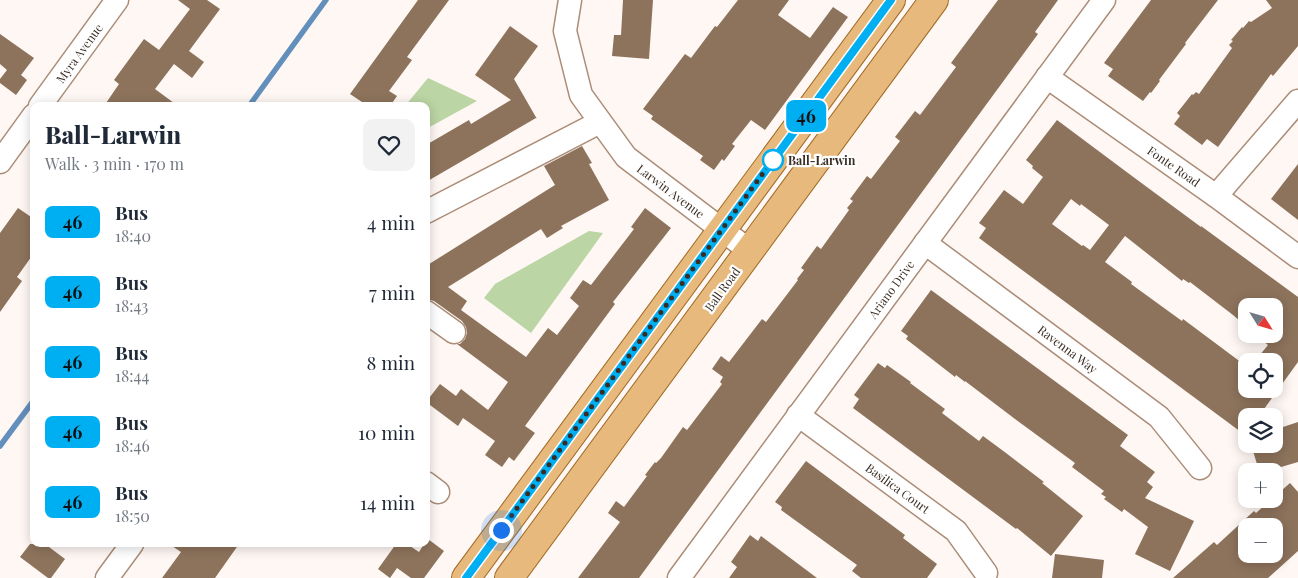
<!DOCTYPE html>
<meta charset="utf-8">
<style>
:root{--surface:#fff;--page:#f2f2f3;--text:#1f2937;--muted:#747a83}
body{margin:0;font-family:"Playfair Display",serif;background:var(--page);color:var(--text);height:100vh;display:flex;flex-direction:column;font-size:19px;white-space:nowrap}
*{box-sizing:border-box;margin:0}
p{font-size:16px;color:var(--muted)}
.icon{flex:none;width:28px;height:28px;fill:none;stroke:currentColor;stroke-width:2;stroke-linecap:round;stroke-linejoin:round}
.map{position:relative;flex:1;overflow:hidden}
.drawer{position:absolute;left:30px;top:102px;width:400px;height:445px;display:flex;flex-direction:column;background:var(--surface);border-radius:10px;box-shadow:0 2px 12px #0003}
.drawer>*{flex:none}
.badge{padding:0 10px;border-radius:8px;font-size:18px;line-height:32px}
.needle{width:32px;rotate:127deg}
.controls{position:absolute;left:1238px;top:298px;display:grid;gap:10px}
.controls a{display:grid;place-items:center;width:45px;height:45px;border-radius:10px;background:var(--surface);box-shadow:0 2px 12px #0003;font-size:25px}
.you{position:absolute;width:25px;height:25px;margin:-12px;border:4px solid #fff;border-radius:50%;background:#1a73e8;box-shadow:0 0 0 8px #1a73e833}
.map>.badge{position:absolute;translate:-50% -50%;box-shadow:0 0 0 2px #fff}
.round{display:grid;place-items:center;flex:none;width:52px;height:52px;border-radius:10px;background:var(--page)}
.overview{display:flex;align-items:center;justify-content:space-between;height:85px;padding:0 15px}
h1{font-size:24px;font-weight:800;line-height:38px}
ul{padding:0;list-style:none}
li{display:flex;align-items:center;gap:15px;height:70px;padding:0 15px}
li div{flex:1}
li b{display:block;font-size:19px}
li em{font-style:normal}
li .badge{min-width:55px;font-weight:700;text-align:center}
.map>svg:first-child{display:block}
.green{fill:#bbd5a4}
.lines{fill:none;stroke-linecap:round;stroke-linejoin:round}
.stream{stroke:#638fbc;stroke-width:5.5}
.building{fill:#8d735c;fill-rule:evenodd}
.street-casing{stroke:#ab8d78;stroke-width:25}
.primary-casing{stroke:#9f6a24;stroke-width:30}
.street{stroke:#fff;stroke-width:22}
.primary{stroke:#e7b97c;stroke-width:28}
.line-casing{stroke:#fff;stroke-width:11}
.line{stroke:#00aff2;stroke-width:8}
.walk{stroke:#382c23;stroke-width:5;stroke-dasharray:0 9}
.stop-dot{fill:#fff;stroke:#00aff2;stroke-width:2.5}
.labels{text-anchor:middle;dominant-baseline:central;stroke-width:4.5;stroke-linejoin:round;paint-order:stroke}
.street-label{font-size:12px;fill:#382c23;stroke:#fff}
.stop-label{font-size:12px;font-weight:bold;fill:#382c23;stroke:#fff;text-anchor:start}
</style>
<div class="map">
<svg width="1298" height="578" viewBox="0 0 1298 578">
<rect width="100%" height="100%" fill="#fef7f3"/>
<!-- green -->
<g class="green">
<path d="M428 78 477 101 426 129V106H405Z"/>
<path d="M589 231 603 233 531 333 484 298 495 284Z"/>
</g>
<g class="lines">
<!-- stream -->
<g class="stream">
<path d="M249 106 326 0"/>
<path d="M0 446 34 400"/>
</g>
</g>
<!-- building -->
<g class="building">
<path d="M178 0H207L220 9 189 51 204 62 192 78 174 64 155 89 178 106H104L119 84 114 80 144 39 159 50 190 9Z"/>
<path d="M418 0H449L407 57 412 60 389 91 397 96 390 106H368L350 94Z"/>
<path d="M623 0H653L649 59 612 56 614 35H621Z"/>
<path d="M738 0H789L778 15 810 38 833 7 848 17 765 130 751 120 732 144 735 146 724 161 722 159 714 170 700 160 703 156 651 119 653 116 643 109 685 54 691 58 715 26 717 27Z"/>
<path d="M998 0H1058L1035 32 1038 34 639 578H578L620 522 608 513 616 501 624 507 647 476 645 475 655 462 656 463 661 458 683 427 687 430 722 384 720 382 723 377 712 369 721 356 729 362 762 319 766 322 798 280 797 279 804 270 801 268 817 246 821 249 849 210 847 208 853 201 850 199 867 176 871 179 900 141 895 137 915 111 920 115 956 67 951 63Z"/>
<path d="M1151 0H1218L1185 43 1186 44 1159 80 1160 81 1151 93 1150 92 1143 101 1108 76 1113 69 1104 63Z"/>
<path d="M1266 0H1298V46L1273 76 1271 74 1218 147 1207 139 1202 145 1174 124 1180 116 1177 113 1192 94 1193 95 1196 92 1199 94 1232 48 1229 45 1233 41 1231 40 1242 27 1243 28 1249 21 1251 22 1272 8Z"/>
<path d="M510 26 538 46 514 79 537 119 536 118 426 182V145L469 120 471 124 511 100 475 75Z"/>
<path d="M0 34 34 58 21 75 27 80 16 95 0 83V79L7 70 0 64Z"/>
<path d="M1057 120 1132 176 1201 227V226L1298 297V362L1259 416H1246V433L1245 435 979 238 986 228 979 223 1004 190 1023 204 1043 177 1032 168 1033 166 1026 160ZM1071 199 1080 206 1081 204 1109 225 1090 250 1083 245 1082 246 1052 224ZM1125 236 1182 281 1183 279 1189 283 1190 282 1233 315 1240 321 1239 323 1246 328V306H1274V334H1254L1268 345 1255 361H1274V389H1246V366L1183 319 1182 321 1131 284 1132 282 1105 262Z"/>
<path d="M582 146 592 163 589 164 609 200 561 226 563 228 547 238 541 229 448 287 467 301 461 310 526 357 548 328 557 335 579 306 570 298 583 280 591 285 634 229 631 227 645 208 671 228 613 302 615 304 525 426 535 433 514 461 509 457 502 467 485 455 495 441 463 418 458 426 426 402 440 384 456 396 461 389 488 410 508 382 457 344H460L465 339 467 333 466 327 462 321 434 301 426 299V266L555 185 544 166Z"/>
<path d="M1298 164V220L1271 199Z"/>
<path d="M18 208 34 219V253L17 277 22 281 0 312V233Z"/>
<path d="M931 290 1128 435 1120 446 1155 472 1147 482 1153 487 1145 498 1194 521 1170 571 1135 554 1148 527 1124 509 1122 512 1104 499 1106 497 1101 494 1104 491 1072 467 1075 463 1015 419 965 381V382L956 375 955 377 906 339 908 336 901 331Z"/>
<path d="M878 363 885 368 887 365 911 382 910 383 945 409 942 413 979 441 983 436 1006 453 1044 482 1042 483 1083 516 1051 556 1017 528 1016 529 853 408 859 399 854 395Z"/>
<path d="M1298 422V462L1267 471H1259L1251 444H1274V430Z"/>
<path d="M806 461 905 535 903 538 937 564 927 578H861L852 571 857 565 781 510 782 507 775 502Z"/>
<path d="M1290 483 1298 492V551L1268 578H1173L1214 542 1217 545 1254 511 1256 513ZM1246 526H1274V554H1246Z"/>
<path d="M750 535 758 541 761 536 817 578H729L737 567 731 562Z"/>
<path d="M428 539 444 551 424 578H411L397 568 390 578 378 569 396 544H407L419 552 424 544H426Z"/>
<path d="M30 544H45L65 559 51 578H48L20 557Z"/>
<path d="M169 544H239L215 578H162L181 552Z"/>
<path d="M1055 554 1104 560 1102 578H1052Z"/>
</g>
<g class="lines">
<!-- street casing -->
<g class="street-casing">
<g id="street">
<path d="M570 0 565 31 581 95 626 157 750 251"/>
<path d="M1047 77 1216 196 1298 257"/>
<path d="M40 106 117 0"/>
<path d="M0 162 34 115"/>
<path d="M1216 196 1298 101"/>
<path d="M426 212 600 122"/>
<path d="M925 243 1159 417 1200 468"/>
<path d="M426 312 454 332"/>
<path d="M798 415 956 531 986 573"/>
<path d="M426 483 438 492"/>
<path d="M107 578 132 544"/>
<path d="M679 578 1104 0"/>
</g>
</g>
<!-- primary casing -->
<g class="primary-casing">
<g id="primary">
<path d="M466 578 891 0"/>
<path d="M509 578 934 0"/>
</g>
</g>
<!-- street -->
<use href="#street" class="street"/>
<!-- primary -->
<use href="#primary" class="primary"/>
</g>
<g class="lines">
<!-- line casing -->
<g class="line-casing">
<path id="line" d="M466 578 891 0"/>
</g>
<!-- line -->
<use href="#line" class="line"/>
<!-- walk -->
<path class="walk" d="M501 530 778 153 773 160"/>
</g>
<!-- markers -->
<circle class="stop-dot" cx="773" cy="160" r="10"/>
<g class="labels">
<!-- street labels -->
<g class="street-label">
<text transform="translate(79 53) rotate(-54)">Myra Avenue</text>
<text transform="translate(1174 166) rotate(35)">Fonte Road</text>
<text transform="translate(671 191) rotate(37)">Larwin Avenue</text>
<text transform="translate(722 289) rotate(-54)">Ball Road</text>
<text transform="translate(891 289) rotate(-54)">Ariano Drive</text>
<text transform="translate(1068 349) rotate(37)">Ravenna Way</text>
<text transform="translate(898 488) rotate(36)">Basilica Court</text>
</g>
<!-- stop labels -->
<g class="stop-label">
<text x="788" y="160">Ball-Larwin</text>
</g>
</g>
</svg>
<div class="controls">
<a><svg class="needle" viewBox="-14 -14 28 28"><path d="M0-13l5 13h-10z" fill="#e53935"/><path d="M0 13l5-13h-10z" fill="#747a83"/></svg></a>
<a><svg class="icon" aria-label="locate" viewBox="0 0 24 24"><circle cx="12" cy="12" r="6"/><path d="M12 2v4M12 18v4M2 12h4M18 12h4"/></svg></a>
<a><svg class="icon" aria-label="layers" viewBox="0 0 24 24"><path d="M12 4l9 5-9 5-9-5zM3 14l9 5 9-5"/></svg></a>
<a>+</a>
<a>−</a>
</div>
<div class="you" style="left:501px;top:530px"></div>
<b class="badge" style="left:806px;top:116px;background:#00aff2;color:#111">46</b>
<section class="drawer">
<div class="overview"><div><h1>Ball-Larwin</h1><p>Walk · 3 min · 170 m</p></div><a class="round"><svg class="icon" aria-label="heart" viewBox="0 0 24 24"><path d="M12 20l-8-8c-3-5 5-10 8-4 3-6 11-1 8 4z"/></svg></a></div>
<ul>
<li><span class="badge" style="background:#00aff2;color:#111">46</span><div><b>Bus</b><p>18:40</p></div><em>4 min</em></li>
<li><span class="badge" style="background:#00aff2;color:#111">46</span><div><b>Bus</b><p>18:43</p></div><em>7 min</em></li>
<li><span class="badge" style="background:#00aff2;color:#111">46</span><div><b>Bus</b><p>18:44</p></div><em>8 min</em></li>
<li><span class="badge" style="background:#00aff2;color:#111">46</span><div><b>Bus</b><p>18:46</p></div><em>10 min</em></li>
<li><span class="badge" style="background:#00aff2;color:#111">46</span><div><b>Bus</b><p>18:50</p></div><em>14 min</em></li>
</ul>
</section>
</div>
